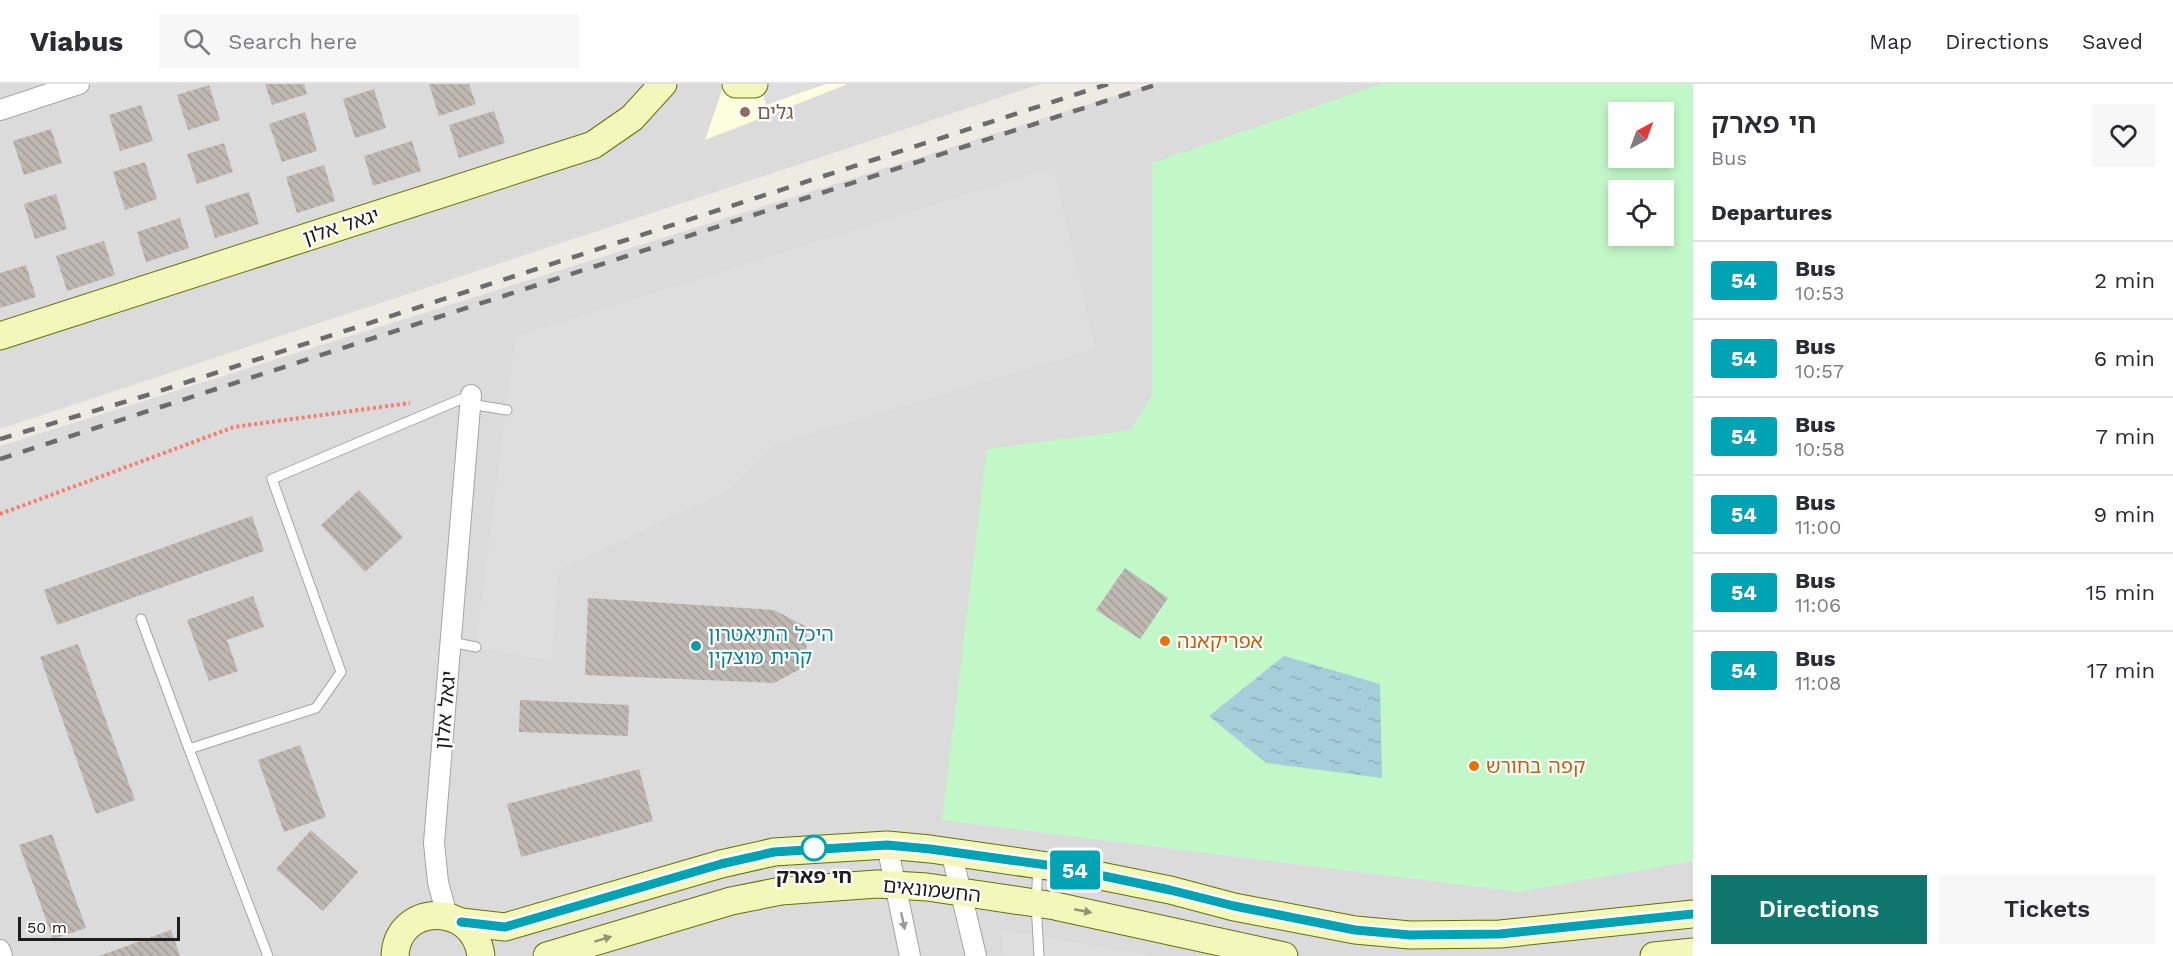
<!DOCTYPE html>
<meta charset="utf-8">
<style>
:root{--surface:#fff;--page:#f7f7f7;--text:#2b2b33;--muted:#7c7c81;--line:#e1e1e2;--accent:#0f766e}
body{margin:0;font-family:"Work Sans","Noto Sans Hebrew",sans-serif;background:var(--page);color:var(--text);height:100vh;display:flex;flex-direction:column;font-size:22px;white-space:nowrap}
*{box-sizing:border-box;margin:0}
p{font-size:20px;color:var(--muted)}
.icon{flex:none;width:33px;height:33px;fill:none;stroke:currentColor;stroke-width:2;stroke-linecap:round;stroke-linejoin:round}
.map{position:relative;flex:1;overflow:hidden}
.sheet{display:flex;flex-direction:column;background:var(--surface);width:480px}
.sheet>*{flex:none}
.badge{padding:0 12px;border-radius:4px;font-size:21px;line-height:39px}
.needle{width:39px;rotate:41deg}
.buttons{position:absolute;left:1608px;top:18px;display:grid;gap:12px}
.buttons a{display:grid;place-items:center;width:66px;height:66px;border-radius:0px;background:var(--surface);box-shadow:0 3px 9px #0003;font-size:30px}
.scale{position:absolute;left:18px;bottom:15px;width:162px;box-sizing:border-box;padding-left:6px;border:3px solid #1e1e1e;border-top:0;font-size:16px;line-height:21px;white-space:nowrap;color:#1e1e1e;-webkit-text-stroke:4px #fff;paint-order:stroke}
.map>.badge{position:absolute;translate:-50% -50%;box-shadow:0 0 0 3px #fff}
h2{padding:0 18px;font-size:22px;line-height:54px}
.round{display:grid;place-items:center;flex:none;width:63px;height:63px;border-radius:0px;background:var(--page)}
.summary{display:flex;align-items:center;justify-content:space-between;height:102px;padding:0 18px}
h1{font-size:28px;font-weight:600;line-height:45px}
.button{display:flex;gap:12px;margin-top:auto;padding:12px 18px}
.button a{flex:1;height:69px;border-radius:0px;background:var(--accent);color:#fff;font-size:24px;font-weight:600;line-height:69px;text-align:center}
.button a+a{background:var(--page);color:var(--text)}
ul{padding:0;list-style:none}
li{display:flex;align-items:center;gap:18px;height:78px;padding:0 18px;border-top:2px solid var(--line)}
li div{flex:1}
li b{display:block;font-size:22px}
li em{font-style:normal}
li .badge{min-width:66px;font-weight:700;text-align:center}
header{display:flex;align-items:center;gap:36px;box-sizing:border-box;height:84px;padding:0 30px;background:var(--surface);border-bottom:2px solid var(--line)}
header strong{font-size:28px}
nav{display:flex;gap:33px;margin-inline-start:auto;font-size:21px}
.search{width:420px;height:54px;background:var(--page);display:flex;align-items:center;gap:15px;box-sizing:border-box;padding:0 21px;border-radius:0px;color:var(--muted);font-size:22px}
main{display:flex;flex:1;min-height:0}
.map>svg:first-child{display:block}
.residential{fill:#dcdbdb;fill-rule:evenodd}
.education{fill:#fdfede}
.park{fill:#c2f7c7;fill-rule:evenodd}
.parking{fill:#dedede}
.water{fill:url(#water-ripples)}
.building{fill:url(#building-back-hatch)}
.lines{fill:none;stroke-linecap:round;stroke-linejoin:round}
.lane-casing{stroke:#a5a5a5;stroke-width:11}
.street-casing{stroke:#a5a5a5;stroke-width:22}
.secondary-casing{stroke:#657009;stroke-width:29}
.path{stroke:#f47e6f;stroke-width:4;stroke-dasharray:3 3;stroke-linecap:butt}
.lane{stroke:#fff;stroke-width:9}
.street{stroke:#fff;stroke-width:20}
.secondary{stroke:#f3f7b9;stroke-width:27}
.rail{stroke:#6c6c6c;stroke-width:4.5;stroke-dasharray:12 12;stroke-linecap:butt}
.oneway{fill:#939573}
.oneway2{fill:#9a9a9a}
.line-casing{stroke:#fff;stroke-width:14}
.line{stroke:#00a3b4;stroke-width:9}
.education-dot{fill:#8d6e63;stroke:#fff;stroke-width:2}
.food-dot{fill:#e8710a;stroke:#fff;stroke-width:2}
.culture-dot{fill:#0f9aa8;stroke:#fff;stroke-width:2}
.stop-dot{fill:#fff;stroke:#00a3b4;stroke-width:3}
.labels{text-anchor:middle;dominant-baseline:central;stroke-width:4.5;stroke-linejoin:round;paint-order:stroke}
.education-label{font-size:20px;fill:#785e54;stroke:#fff;text-anchor:start}
.street-label{font-size:20px;fill:#1e1e1e;stroke:#fff}
.culture-label{font-size:20px;fill:#0d838f;stroke:#fff;text-anchor:start}
.food-label{font-size:20px;fill:#c56008;stroke:#fff;text-anchor:start}
.stop-label{font-size:20px;font-weight:bold;fill:#1e1e1e;stroke:#fff}
</style>
<header>
<strong>Viabus</strong>
<div class="search"><svg class="icon" aria-label="search" viewBox="0 0 24 24"><circle cx="10" cy="10" r="6"/><path d="M15 15l6 6"/></svg>Search here</div>
<nav><a>Map</a><a>Directions</a><a>Saved</a></nav>
</header>
<main>
<div class="map">
<svg width="1693" height="872" viewBox="0 0 1693 872">
<defs>
<pattern id="water-ripples" width="26" height="14" patternUnits="userSpaceOnUse" patternTransform="scale(1.5)"><rect width="26" height="14" fill="#a6ceda"/><path d="M2 4q2-2 4 0t4 0M15 11q2-2 4 0t4 0" fill="none" stroke="#8eb0bb"/></pattern>
<pattern id="building-back-hatch" width="6" height="6" patternUnits="userSpaceOnUse" patternTransform="scale(1.5)"><rect width="6" height="6" fill="#bfb7b1"/><path d="M-1 5l2 2M0 0l6 6M5-1l2 2" fill="none" stroke="#a49d98"/></pattern>
</defs>
<rect width="100%" height="100%" fill="#eeebe4"/>
<!-- residential -->
<g class="residential">
<path d="M0 0H1041L0 345Z"/>
<path d="M1153 0H1693V872H0V362ZM1618 28H1664V74H1618ZM1618 106H1664V152H1618Z"/>
</g>
<!-- education -->
<path class="education" d="M724 0H848L705 56Z"/>
<!-- park -->
<path class="park" d="M1381 0H1693V777L1519 808 942 736 987 365 1131 346 1152 312V79ZM1618 28H1664V74H1618ZM1618 106H1664V152H1618Z"/>
<!-- parking -->
<g class="parking">
<path d="M759 0H826L766 21Z"/>
<path d="M1053 83 1095 265 774 361 725 408 558 486 551 577 476 563 516 252Z"/>
<path d="M1001 846 1155 872H1004Z"/>
</g>
<!-- water -->
<path class="water" d="M1284 572 1380 600 1382 694 1266 679 1209 632Z"/>
<!-- building -->
<g class="building">
<path d="M265 0H304L307 10 272 21Z"/>
<path d="M429 0H469L476 20 439 32Z"/>
<path d="M209 1 220 36 188 46 177 11Z"/>
<path d="M374 5 386 44 355 54 343 15Z"/>
<path d="M141 21 153 57 120 67 109 31Z"/>
<path d="M494 27 505 59 459 74 449 41Z"/>
<path d="M305 28 317 67 282 78 269 40Z"/>
<path d="M51 45 62 79 24 91 13 57Z"/>
<path d="M412 57 421 87 373 102 364 72Z"/>
<path d="M224 59 233 88 197 100 187 70Z"/>
<path d="M145 78 157 115 125 126 113 88Z"/>
<path d="M324 81 335 117 297 129 286 93Z"/>
<path d="M249 108 259 140 215 154 205 122Z"/>
<path d="M56 110 67 145 35 155 24 120Z"/>
<path d="M180 134 189 164 146 178 137 148Z"/>
<path d="M104 157 115 191 67 207 56 172Z"/>
<path d="M26 181 36 213 0 224V189Z"/>
<path d="M359 406 403 453 365 488 321 441Z"/>
<path d="M252 432 264 467 57 541 44 506Z"/>
<path d="M1125 484 1168 514 1140 555 1096 526Z"/>
<path d="M253 512 264 543 227 556 238 587 209 597 187 536Z"/>
<path d="M588 514 774 526 807 543 806 582 774 599 585 591Z"/>
<path d="M78 560 135 716 96 730 40 573Z"/>
<path d="M520 616 629 621 628 652 519 648Z"/>
<path d="M300 661 326 733 284 748 258 676Z"/>
<path d="M639 685 653 737 521 773 507 720Z"/>
<path d="M311 746 358 788 323 827 276 785Z"/>
<path d="M52 750 86 844 53 855 19 761Z"/>
<path d="M171 846 180 872H99Z"/>
</g>
<g class="lines">
<!-- lane casing -->
<g class="lane-casing">
<g id="lane">
<path d="M470 320 507 326"/>
<path d="M141 535 189 665"/>
<path d="M451 558 476 563"/>
<path d="M1038 783 1036 819 1039 872"/>
<path d="M268 872 189 665 316 624 341 588 272 395 471 311"/>
</g>
</g>
<!-- street casing -->
<g class="street-casing">
<g id="street">
<path d="M0 26 79 0"/>
<path d="M887 761 910 872"/>
<path d="M951 767 976 872"/>
<path d="M447 832 438 798 434 759 471 311"/>
<path d="M0 866 2 872"/>
</g>
</g>
<!-- secondary casing -->
<g class="secondary-casing">
<g id="secondary">
<path d="M736 0H754"/>
<path d="M0 252 593 61 632 34 663 0"/>
<path d="M461 838 505 843 721 780 774 768 887 761 930 765 1061 784 1170 806 1234 823 1355 846 1410 851 1500 850 1693 830"/>
<path d="M395 872C397 819 474 817 481 872"/>
<path d="M547 872 731 817 781 807 877 800 927 803 1055 822 1284 872"/>
<path d="M1654 872 1693 868"/>
</g>
</g>
<!-- path -->
<path class="path" d="M0 430 234 343 410 319"/>
<!-- lane -->
<use href="#lane" class="lane"/>
<!-- street -->
<use href="#street" class="street"/>
<!-- secondary -->
<use href="#secondary" class="secondary"/>
<!-- rail -->
<g class="rail">
<path d="M0 355 141 313 1108 0"/>
<path d="M0 375 1158 0"/>
</g>
</g>
<!-- one-way arrows -->
<defs><path id="oneway-solid" d="M-6-.8H1V-3.2L6.5 0L1 3.2V.8H-6Z" transform="scale(1.5)"/></defs>
<g class="oneway">
<use href="#oneway-solid" transform="translate(1083 827) rotate(11)"/>
<use href="#oneway-solid" transform="translate(603 855) rotate(-17)"/>
</g>
<use class="oneway2" href="#oneway-solid" transform="translate(903 837) rotate(78)"/>
<g class="lines">
<!-- line casing -->
<g class="line-casing">
<path id="line" d="M461 838 505 843 721 780 774 768 887 761 930 765 1061 783 1170 806 1234 822 1355 846 1410 851 1500 850 1693 830"/>
</g>
<!-- line -->
<use href="#line" class="line"/>
</g>
<!-- markers -->
<circle class="education-dot" cx="745" cy="28" r="6"/>
<g class="food-dot">
<circle cx="1165" cy="557" r="6"/>
<circle cx="1474" cy="682" r="6"/>
</g>
<circle class="culture-dot" cx="696" cy="562" r="6"/>
<circle class="stop-dot" cx="814" cy="764" r="12"/>
<g class="labels">
<!-- education labels -->
<g class="education-label">
<text x="757" y="28">גלים</text>
</g>
<!-- street labels -->
<g class="street-label">
<text transform="translate(341 142) rotate(-18)">יגאל אלון</text>
<text transform="translate(445 626) rotate(-85)">יגאל אלון</text>
<text transform="translate(932 806) rotate(6)">החשמונאים</text>
</g>
<!-- culture labels -->
<g class="culture-label">
<text x="708" y="550">היכל התיאטרון<tspan x="708" dy="23">קרית מוצקין</tspan></text>
</g>
<!-- food labels -->
<g class="food-label">
<text x="1177" y="557">אפריקאנה</text>
<text x="1486" y="682">קפה בחורש</text>
</g>
<!-- stop labels -->
<g class="stop-label">
<text x="814" y="792">חי פארק</text>
</g>
</g>
</svg>
<div class="buttons">
<a><svg class="needle" viewBox="-14 -14 28 28"><path d="M0-13l5 13h-10z" fill="#e53935"/><path d="M0 13l5-13h-10z" fill="#7c7c81"/></svg></a>
<a><svg class="icon" aria-label="locate" viewBox="0 0 24 24"><circle cx="12" cy="12" r="6"/><path d="M12 2v4M12 18v4M2 12h4M18 12h4"/></svg></a>
</div>
<div class="scale">50 m</div>
<b class="badge" style="left:1075px;top:786px;background:#00a3b4;color:#fff">54</b>
</div>
<section class="sheet">
<div class="summary"><div><h1>חי פארק</h1><p>Bus</p></div><a class="round"><svg class="icon" aria-label="heart" viewBox="0 0 24 24"><path d="M12 20l-8-8c-3-5 5-10 8-4 3-6 11-1 8 4z"/></svg></a></div>
<h2>Departures</h2>
<ul>
<li><span class="badge" style="background:#00a3b4;color:#fff">54</span><div><b>Bus</b><p>10:53</p></div><em>2 min</em></li>
<li><span class="badge" style="background:#00a3b4;color:#fff">54</span><div><b>Bus</b><p>10:57</p></div><em>6 min</em></li>
<li><span class="badge" style="background:#00a3b4;color:#fff">54</span><div><b>Bus</b><p>10:58</p></div><em>7 min</em></li>
<li><span class="badge" style="background:#00a3b4;color:#fff">54</span><div><b>Bus</b><p>11:00</p></div><em>9 min</em></li>
<li><span class="badge" style="background:#00a3b4;color:#fff">54</span><div><b>Bus</b><p>11:06</p></div><em>15 min</em></li>
<li><span class="badge" style="background:#00a3b4;color:#fff">54</span><div><b>Bus</b><p>11:08</p></div><em>17 min</em></li>
</ul>
<div class="button"><a>Directions</a><a>Tickets</a></div>
</section>
</main>
